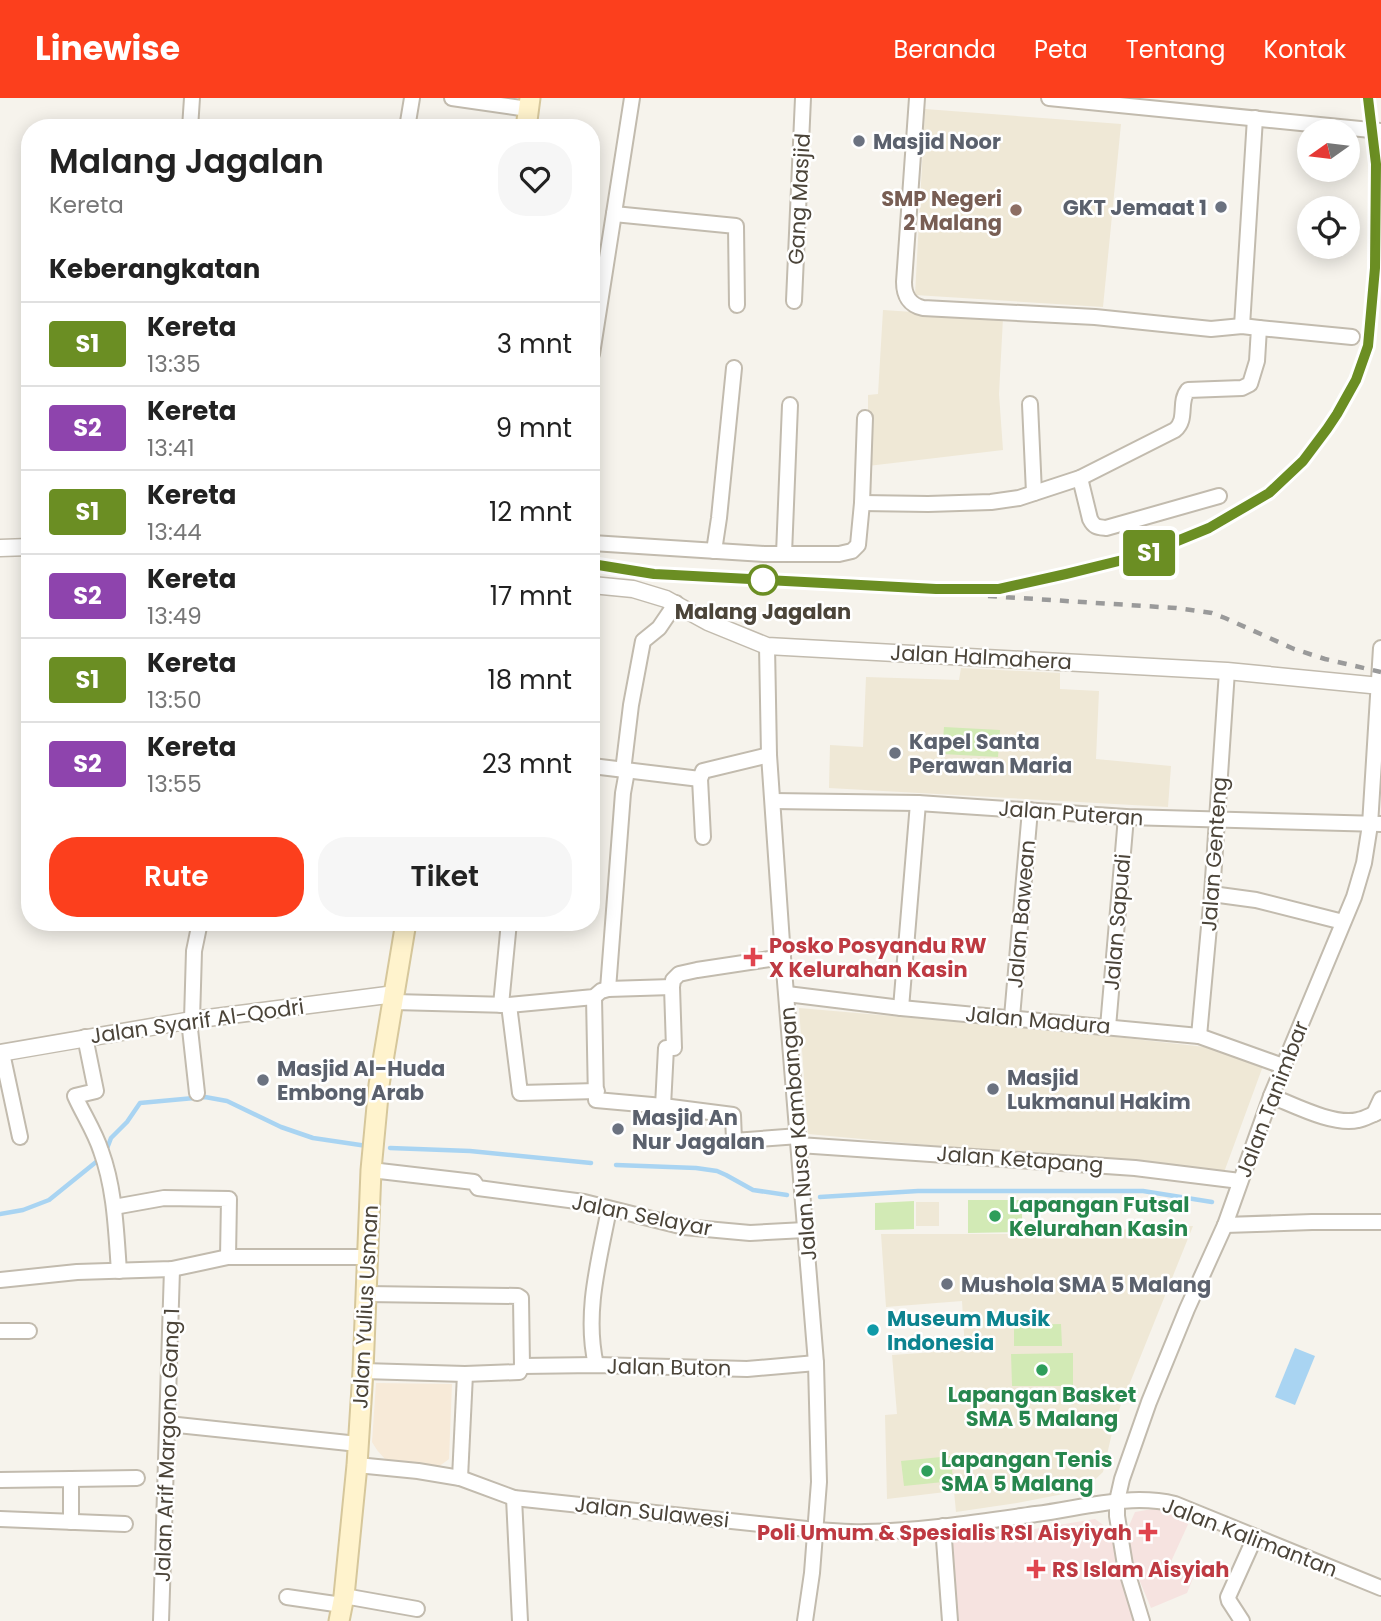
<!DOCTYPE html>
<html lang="id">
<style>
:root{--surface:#fff;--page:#f6f6f6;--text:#222;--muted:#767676;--line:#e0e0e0;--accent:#fc3f1d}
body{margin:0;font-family:Poppins,sans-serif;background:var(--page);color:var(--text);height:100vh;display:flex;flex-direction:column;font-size:26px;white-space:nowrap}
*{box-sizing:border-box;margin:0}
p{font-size:23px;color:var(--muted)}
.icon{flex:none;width:38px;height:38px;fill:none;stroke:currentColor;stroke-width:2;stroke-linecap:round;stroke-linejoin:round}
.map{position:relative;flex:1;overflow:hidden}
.drawer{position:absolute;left:21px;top:21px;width:579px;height:812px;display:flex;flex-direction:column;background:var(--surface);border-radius:28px;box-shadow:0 4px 18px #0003}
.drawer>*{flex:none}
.badge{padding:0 14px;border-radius:5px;font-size:24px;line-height:46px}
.needle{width:46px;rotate:256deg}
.tools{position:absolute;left:1297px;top:21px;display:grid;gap:14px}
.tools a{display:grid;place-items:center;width:63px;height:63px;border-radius:50%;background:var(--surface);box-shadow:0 4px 18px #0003;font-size:35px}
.map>.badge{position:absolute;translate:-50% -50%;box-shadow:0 0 0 4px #fff}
h2{padding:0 28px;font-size:26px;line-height:63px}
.round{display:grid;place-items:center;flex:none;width:74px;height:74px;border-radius:28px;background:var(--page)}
.head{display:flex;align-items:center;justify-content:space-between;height:119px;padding:0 28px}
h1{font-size:33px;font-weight:600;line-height:52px}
.primary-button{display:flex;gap:14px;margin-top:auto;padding:14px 28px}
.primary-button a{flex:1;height:80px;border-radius:28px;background:var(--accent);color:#fff;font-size:28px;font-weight:600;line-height:80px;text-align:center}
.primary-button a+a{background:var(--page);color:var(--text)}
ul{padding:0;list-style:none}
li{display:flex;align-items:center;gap:21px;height:84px;padding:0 28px;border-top:2px solid var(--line)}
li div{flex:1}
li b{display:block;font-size:26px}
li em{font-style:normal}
li .badge{min-width:77px;font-weight:700;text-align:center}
header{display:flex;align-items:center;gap:42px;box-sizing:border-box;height:98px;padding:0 35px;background:var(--accent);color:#fff}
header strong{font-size:33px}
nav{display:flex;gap:38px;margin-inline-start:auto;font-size:24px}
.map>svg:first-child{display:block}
.commercial{fill:#f7ead8}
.education{fill:#efe8d6}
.medical{fill:#f6e3e0}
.green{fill:#d2eab5}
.water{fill:#a9d4f2}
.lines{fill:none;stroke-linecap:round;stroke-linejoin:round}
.stream{stroke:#a9d4f2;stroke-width:4.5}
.minor-casing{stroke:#c2bbae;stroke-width:18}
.tertiary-casing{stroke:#c2bbae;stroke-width:19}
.secondary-casing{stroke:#d6c79b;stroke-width:23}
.minor{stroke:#fff;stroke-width:14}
.tertiary{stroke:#fff;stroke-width:16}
.secondary{stroke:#fff3cd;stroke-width:19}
.rail{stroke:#9a9a9a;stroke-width:4.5;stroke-dasharray:9 9;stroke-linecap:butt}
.line-casing{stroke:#fff;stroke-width:16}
.line{stroke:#6b8e23;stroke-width:10}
.worship-dot{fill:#6b7280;stroke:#fff;stroke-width:2.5}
.education-dot{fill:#8d6e63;stroke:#fff;stroke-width:2.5}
.stop-dot{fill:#fff;stroke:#6b8e23;stroke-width:3.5}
.health-dot{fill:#e0444e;stroke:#fff;stroke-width:2.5}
.leisure-dot{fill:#2e9e5b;stroke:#fff;stroke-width:2.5}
.culture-dot{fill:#0f9aa8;stroke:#fff;stroke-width:2.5}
.labels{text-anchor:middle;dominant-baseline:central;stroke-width:5;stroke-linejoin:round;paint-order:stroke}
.worship-label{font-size:21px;font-weight:bold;fill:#5b616d;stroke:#fff;text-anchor:start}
.education-label{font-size:21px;font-weight:bold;fill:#785e54;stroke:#fff;text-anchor:end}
.street-label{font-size:21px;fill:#4b4439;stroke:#fff}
.stop-label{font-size:21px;font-weight:bold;fill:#4b4439;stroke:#fff}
.health-label{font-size:21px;font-weight:bold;fill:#be3a42;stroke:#fff;text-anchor:start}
.leisure-label{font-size:21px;font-weight:bold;fill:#27864d;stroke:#fff;text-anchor:start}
.culture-label{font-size:21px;font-weight:bold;fill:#0d838f;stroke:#fff;text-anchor:start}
</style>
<header>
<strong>Linewise</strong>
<nav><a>Beranda</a><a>Peta</a><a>Tentang</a><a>Kontak</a></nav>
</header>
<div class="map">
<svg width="1381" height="1523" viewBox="0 0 1381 1523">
<rect width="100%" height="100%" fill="#f6f3ec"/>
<!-- commercial -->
<path class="commercial" d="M376 1285 452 1286 449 1361 434 1372 395 1369 385 1361 377 1352 372 1344Z"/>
<!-- education -->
<g class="education">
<path d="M925 11 1121 26 1103 209 915 197Z"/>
<path d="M883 212 1003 220 999 296 1003 352 868 368V297L878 296Z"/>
<path d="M961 570 1060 575V591L1099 593 1096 661 1171 668 1168 709 829 690 830 647 863 649 866 579 959 582Z"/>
<path d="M799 910 1054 932 1223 951 1263 968 1223 1077 1120 1065 808 1036Z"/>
<rect x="916" y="1104" width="23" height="24"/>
<path d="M1193 1128 1115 1322 1103 1374 1084 1392 1017 1405 956 1414 954 1393 887 1401 885 1317 897 1316 892 1257 965 1252 962 1203 886 1209 881 1136H1026Z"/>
</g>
<!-- medical -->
<g class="medical">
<path d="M1158 1410 1190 1422 1169 1468 1193 1480 1187 1495 1151 1510 1136 1474 1125 1437 1135 1414Z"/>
<path d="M1095 1421 1109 1431 1134 1523H956L951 1447 952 1441 957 1439 1028 1432Z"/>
</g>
<!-- green -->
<g class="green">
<path d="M944 629 1000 632 998 659 942 656Z"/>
<path d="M968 1102H1021L1023 1134 968 1135Z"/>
<path d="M914 1103V1131L875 1132V1105Z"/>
<path d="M1061 1226 1062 1248H1014V1227Z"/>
<path d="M1073 1255V1288H1012L1011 1256Z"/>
<path d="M951 1358 953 1383 904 1388 901 1363Z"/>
</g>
<!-- water -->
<path class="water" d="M1295 1250 1315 1258 1295 1307 1275 1299Z"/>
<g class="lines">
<!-- stream -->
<g class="stream">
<path d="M390 1050 470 1053 591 1065"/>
<path d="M106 1053 111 1040 127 1024 140 1005 205 999 227 1003 281 1029 313 1040 367 1048"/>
<path d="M616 1067 696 1070 717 1073 726 1077 753 1092 787 1097"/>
<path d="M820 1099 918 1093H1143L1212 1104"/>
<path d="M0 1116 23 1112 49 1102 101 1060"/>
</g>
<!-- minor casing -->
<g class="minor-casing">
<g id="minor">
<path d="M452 0 528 11"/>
<path d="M1049 0 1381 33"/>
<path d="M190 30 192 0"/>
<path d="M407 30 412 0"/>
<path d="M614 116 736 128 737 207"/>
<path d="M794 203 803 0"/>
<path d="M1242 228 1255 20"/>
<path d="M1259 230 1352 239"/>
<path d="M592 256 632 0"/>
<path d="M1030 306 1034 395"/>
<path d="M1080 380 1090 421C1094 429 1097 429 1106 430L1219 398"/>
<path d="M862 405 928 406 991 404 1019 400 1080 380 1175 332C1188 321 1178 304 1188 292L1242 290 1250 286 1257 263 1259 230 1242 228 1211 231 1095 219 923 210C909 207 904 197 904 184L917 0"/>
<path d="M592 445 764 456H839L852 453 858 447 862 405 865 320"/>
<path d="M714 453 719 420 734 270"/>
<path d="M784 456 790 307"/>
<path d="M767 548 769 657 783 859 816 1265 819 1384 812 1475 805 1523"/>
<path d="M592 668 700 681"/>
<path d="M623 673 631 607 643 543 659 530 676 505"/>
<path d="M773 703 918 705 1126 719 1381 726"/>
<path d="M703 739 700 681 703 673 769 657"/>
<path d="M1212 796 1256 802 1343 824"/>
<path d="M608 891 623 695 627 673"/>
<path d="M787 896 901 910 1199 938 1283 968"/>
<path d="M594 899 596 1002 663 1008 733 1017 734 1043 799 1038"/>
<path d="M394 904 509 907 594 899 601 893 608 891 672 889"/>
<path d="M501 907 509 824"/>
<path d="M509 907 520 995 597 993"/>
<path d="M901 910 918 705"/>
<path d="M1012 919 1030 712"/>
<path d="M189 922 197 995"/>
<path d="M192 922 194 853 200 824"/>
<path d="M1108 929 1126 719"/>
<path d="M1199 938 1212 796 1227 573"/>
<path d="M85 939 96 993 75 998C83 1016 95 1034 101 1053 115 1091 116 1133 119 1173"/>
<path d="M2 955 20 1039"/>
<path d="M1271 998C1294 1007 1334 1028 1358 1022 1364 1021 1369 1018 1374 1016"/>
<path d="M1381 1001 1374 1016 1381 1013"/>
<path d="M663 1008 666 950H674L672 889 673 882 679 876 697 872 783 859"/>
<path d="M799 1047 1135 1070 1240 1083"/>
<path d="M371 1072 474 1084 478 1090 584 1104 684 1129 750 1135 805 1132"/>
<path d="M114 1109 164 1100 229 1101 228 1159"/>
<path d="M1225 1127 1312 1124H1381"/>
<path d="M0 1182 77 1174 172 1171 228 1159H367"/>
<path d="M0 1233H29"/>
<path d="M596 1267C584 1215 599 1163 609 1111"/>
<path d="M522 1268 596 1267 747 1271 816 1265"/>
<path d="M363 1273 465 1276 519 1274 522 1268 521 1200 518 1198 366 1196"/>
<path d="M168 1326 358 1346"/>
<path d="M357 1367 418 1373 460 1380 514 1400 816 1432C832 1433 849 1435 865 1434 922 1433 980 1424 1036 1416 1083 1410 1129 1395 1175 1406L1381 1490"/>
<path d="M460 1380 465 1276"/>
<path d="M71 1381 137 1380"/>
<path d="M0 1382 71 1381V1424"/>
<path d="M514 1400 520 1523"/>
<path d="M0 1421 125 1426"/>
<path d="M943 1428 950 1523"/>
<path d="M344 1498 417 1511"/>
<path d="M287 1499 342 1507"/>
<path d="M161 1523 172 1171"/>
<path d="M1142 1523 1125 1467 1117 1418V1403L1122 1381 1149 1304 1187 1211 1225 1127 1271 998 1354 799 1364 765 1370 727 1381 550"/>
<path d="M1242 1523 1229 1503 1228 1499 1255 1439"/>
</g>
</g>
<!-- tertiary casing -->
<g class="tertiary-casing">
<g id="tertiary">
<path d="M0 450 30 449"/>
<path d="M592 487 633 491 666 501 708 524 767 548 1227 573 1381 588"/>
<path d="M0 955 192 922 395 896"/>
</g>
</g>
<!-- secondary casing -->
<g class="secondary-casing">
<g id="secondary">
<path d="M526 30 530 0"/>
<path d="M339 1523 344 1498 357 1367 363 1273 371 1072 379 987 406 824"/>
</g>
</g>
<!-- minor -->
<use href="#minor" class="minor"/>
<!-- tertiary -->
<use href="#tertiary" class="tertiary"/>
<!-- secondary -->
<use href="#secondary" class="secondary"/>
<!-- rail -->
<g class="rail">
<path d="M592 466 654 476 936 491H996L1066 476 1143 457 1183 442 1228 420 1269 395 1289 377 1317 346 1337 316 1356 282 1368 248 1375 170 1376 66 1368 0"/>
<path d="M988 498 1176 510 1212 515 1225 520 1294 551 1325 561 1381 574"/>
</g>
</g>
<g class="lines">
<!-- line casing -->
<g class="line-casing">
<path id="line" d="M592 466 654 476 674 477 936 491H999L1066 476 1143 457 1209 430 1269 395 1303 363 1327 331 1337 316 1356 282 1368 248 1375 170 1376 66 1368 0"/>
</g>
<!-- line -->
<use href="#line" class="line"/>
</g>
<!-- markers -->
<g class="worship-dot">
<circle cx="859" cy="43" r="7"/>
<circle cx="1221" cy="109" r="7"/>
<circle cx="895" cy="655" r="7"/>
<circle cx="263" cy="982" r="7"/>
<circle cx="993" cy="991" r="7"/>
<circle cx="618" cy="1031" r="7"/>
<circle cx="947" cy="1186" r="7"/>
</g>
<circle class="education-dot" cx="1016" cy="112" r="7"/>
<circle class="stop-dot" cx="763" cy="482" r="14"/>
<g class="health-dot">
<path d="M749.5 848.5h7v7h7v7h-7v7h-7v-7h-7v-7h7z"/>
<path d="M1144.5 1423.5h7v7h7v7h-7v7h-7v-7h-7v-7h7z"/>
<path d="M1032.5 1460.5h7v7h7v7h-7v7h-7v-7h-7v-7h7z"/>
</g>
<g class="leisure-dot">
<circle cx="995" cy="1118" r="7"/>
<circle cx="1042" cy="1272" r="7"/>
<circle cx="927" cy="1373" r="7"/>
</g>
<circle class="culture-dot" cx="873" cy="1232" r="7"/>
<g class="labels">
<!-- worship labels -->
<g class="worship-label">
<text x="873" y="43">Masjid Noor</text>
<text x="1207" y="109" text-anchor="end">GKT Jemaat 1</text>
<text x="909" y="643">Kapel Santa<tspan x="909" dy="24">Perawan Maria</tspan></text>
<text x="277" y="970">Masjid Al-Huda<tspan x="277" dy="24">Embong Arab</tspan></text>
<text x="1007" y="979">Masjid<tspan x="1007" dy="24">Lukmanul Hakim</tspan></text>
<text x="632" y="1019">Masjid An<tspan x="632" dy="24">Nur Jagalan</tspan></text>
<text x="961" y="1186">Mushola SMA 5 Malang</text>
</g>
<!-- education labels -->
<g class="education-label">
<text x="1002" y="100">SMP Negeri<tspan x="1002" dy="24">2 Malang</tspan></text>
</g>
<!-- street labels -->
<g class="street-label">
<text transform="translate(799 101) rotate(-87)">Gang Masjid</text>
<text transform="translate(981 559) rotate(3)">Jalan Halmahera</text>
<text transform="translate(1071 715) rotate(4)">Jalan Puteran</text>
<text transform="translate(1214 756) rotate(-86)">Jalan Genteng</text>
<text transform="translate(1021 816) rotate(-85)">Jalan Bawean</text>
<text transform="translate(1117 824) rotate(-85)">Jalan Sapudi</text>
<text transform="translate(1038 922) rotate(5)">Jalan Madura</text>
<text transform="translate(197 923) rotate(-8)">Jalan Syarif Al-Qodri</text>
<text transform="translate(1272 1001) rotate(-69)">Jalan Tanimbar</text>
<text transform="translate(798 1036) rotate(-95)">Jalan Nusa Kambangan</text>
<text transform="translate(1020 1061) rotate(4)">Jalan Ketapang</text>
<text transform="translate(642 1117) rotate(11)">Jalan Selayar</text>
<text transform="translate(365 1209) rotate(-87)">Jalan Yulius Usman</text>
<text transform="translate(669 1269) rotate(1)">Jalan Buton</text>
<text transform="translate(167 1347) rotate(-88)">Jalan Arif Margono Gang 1</text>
<text transform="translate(652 1414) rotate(6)">Jalan Sulawesi</text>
<text transform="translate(1250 1439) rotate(21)">Jalan Kalimantan</text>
</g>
<!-- stop labels -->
<g class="stop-label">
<text x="763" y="513">Malang Jagalan</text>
</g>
<!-- health labels -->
<g class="health-label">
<text x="769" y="847">Posko Posyandu RW<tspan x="769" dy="24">X Kelurahan Kasin</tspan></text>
<text x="1132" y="1434" text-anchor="end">Poli Umum &amp; Spesialis RSI Aisyiyah</text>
<text x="1052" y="1471">RS Islam Aisyiah</text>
</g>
<!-- leisure labels -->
<g class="leisure-label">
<text x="1009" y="1106">Lapangan Futsal<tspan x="1009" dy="24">Kelurahan Kasin</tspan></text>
<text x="1042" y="1296" text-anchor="middle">Lapangan Basket<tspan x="1042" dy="24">SMA 5 Malang</tspan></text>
<text x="941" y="1361">Lapangan Tenis<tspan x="941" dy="24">SMA 5 Malang</tspan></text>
</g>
<!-- culture labels -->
<g class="culture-label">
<text x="887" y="1220">Museum Musik<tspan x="887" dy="24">Indonesia</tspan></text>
</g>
</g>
</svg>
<div class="tools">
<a><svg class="needle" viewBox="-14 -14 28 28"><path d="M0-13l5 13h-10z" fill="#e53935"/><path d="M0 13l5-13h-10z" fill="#767676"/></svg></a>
<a><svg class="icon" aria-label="locate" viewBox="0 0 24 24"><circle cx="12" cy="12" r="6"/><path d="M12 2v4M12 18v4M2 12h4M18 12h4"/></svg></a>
</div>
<b class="badge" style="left:1149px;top:455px;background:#6b8e23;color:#fff">S1</b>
<section class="drawer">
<div class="head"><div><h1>Malang Jagalan</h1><p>Kereta</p></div><a class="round"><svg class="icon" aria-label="heart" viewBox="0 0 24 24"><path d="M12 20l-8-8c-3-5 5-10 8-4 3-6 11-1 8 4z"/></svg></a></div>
<h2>Keberangkatan</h2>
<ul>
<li><span class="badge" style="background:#6b8e23;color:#fff">S1</span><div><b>Kereta</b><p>13:35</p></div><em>3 mnt</em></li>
<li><span class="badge" style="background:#8e44ad;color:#fff">S2</span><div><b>Kereta</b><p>13:41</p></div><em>9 mnt</em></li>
<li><span class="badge" style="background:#6b8e23;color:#fff">S1</span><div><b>Kereta</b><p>13:44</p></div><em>12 mnt</em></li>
<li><span class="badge" style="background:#8e44ad;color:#fff">S2</span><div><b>Kereta</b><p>13:49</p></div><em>17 mnt</em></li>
<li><span class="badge" style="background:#6b8e23;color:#fff">S1</span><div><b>Kereta</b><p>13:50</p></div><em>18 mnt</em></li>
<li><span class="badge" style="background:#8e44ad;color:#fff">S2</span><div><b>Kereta</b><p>13:55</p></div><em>23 mnt</em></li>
</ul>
<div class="primary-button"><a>Rute</a><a>Tiket</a></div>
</section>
</div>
